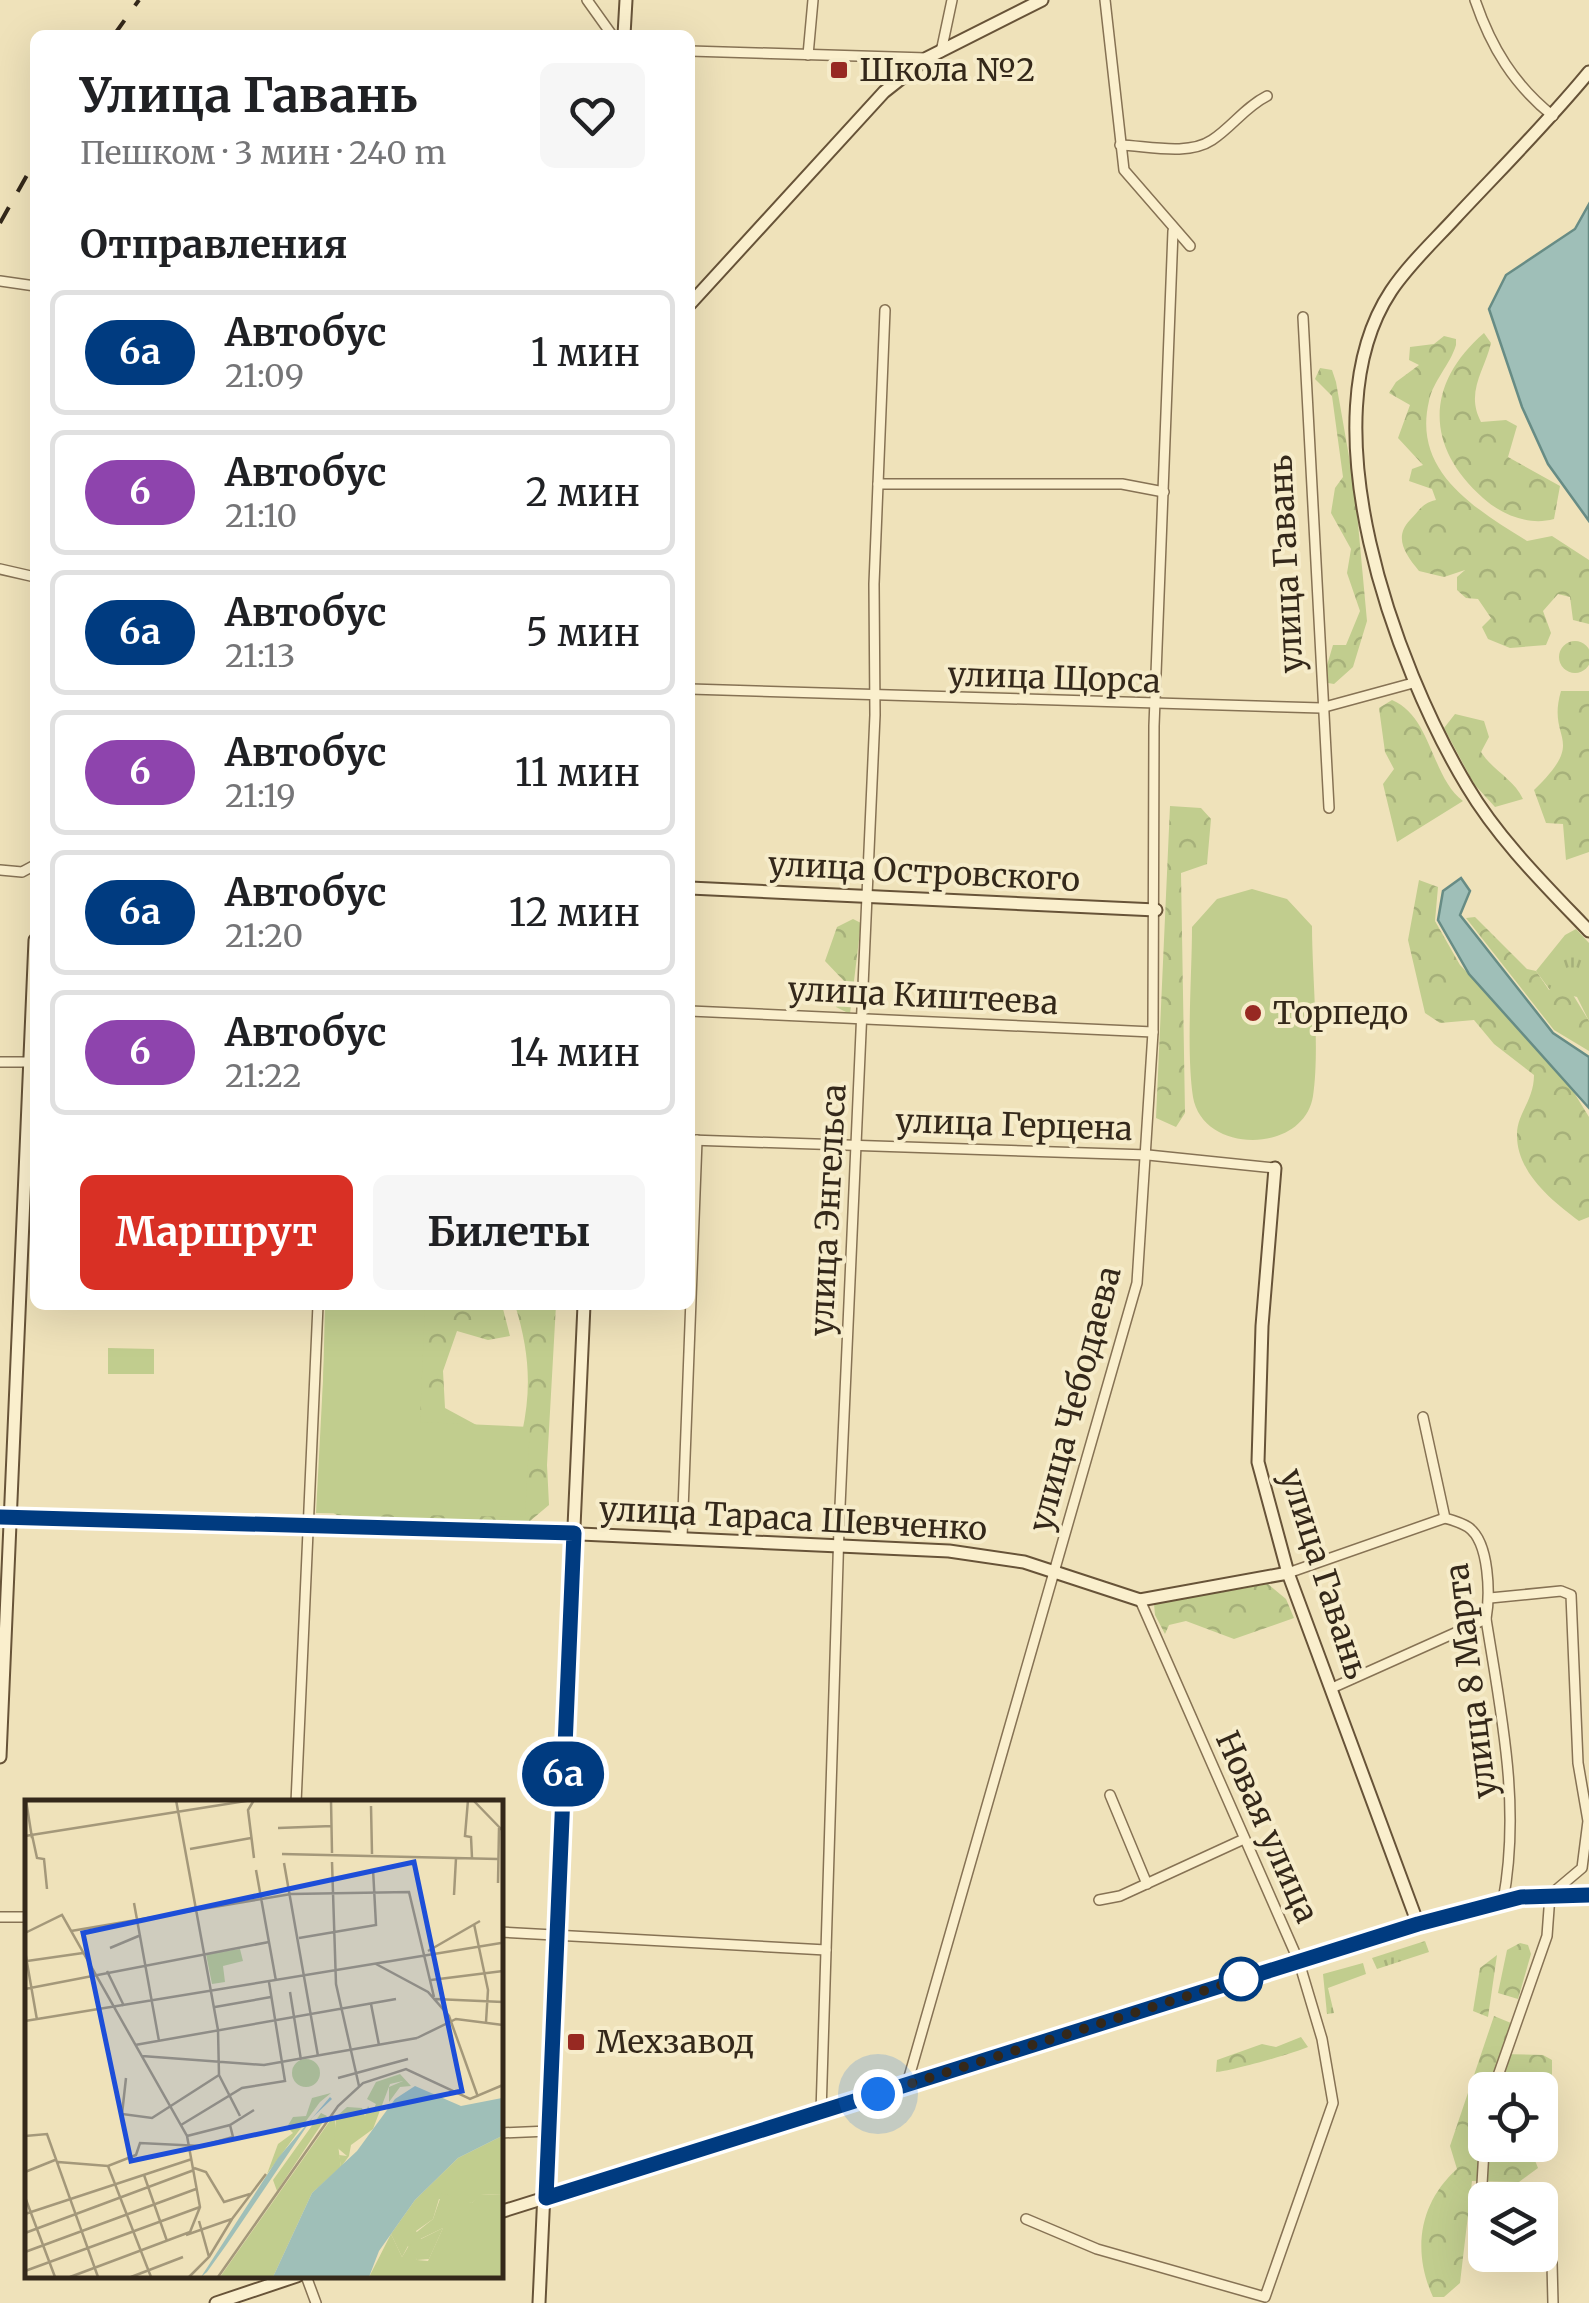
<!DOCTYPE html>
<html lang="ru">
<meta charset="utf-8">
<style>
:root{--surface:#fff;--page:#f6f6f6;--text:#202124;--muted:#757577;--line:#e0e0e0;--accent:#d93025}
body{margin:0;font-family:Merriweather,serif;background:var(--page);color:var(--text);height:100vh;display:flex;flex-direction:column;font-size:38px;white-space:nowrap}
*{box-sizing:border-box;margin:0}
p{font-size:32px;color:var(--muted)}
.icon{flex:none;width:55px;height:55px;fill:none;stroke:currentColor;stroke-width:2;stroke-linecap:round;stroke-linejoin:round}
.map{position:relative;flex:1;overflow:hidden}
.drawer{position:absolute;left:30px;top:30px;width:665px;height:1280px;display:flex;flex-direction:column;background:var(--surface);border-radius:15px;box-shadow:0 10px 40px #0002}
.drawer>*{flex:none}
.badge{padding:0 20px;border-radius:32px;font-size:35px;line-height:65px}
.tools{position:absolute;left:1468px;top:2072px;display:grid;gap:20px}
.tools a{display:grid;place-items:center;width:90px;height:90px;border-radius:15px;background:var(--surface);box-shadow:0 10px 40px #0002;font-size:50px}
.you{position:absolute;width:50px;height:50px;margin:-25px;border:8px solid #fff;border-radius:50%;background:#1a73e8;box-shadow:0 0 0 15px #1a73e833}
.map>.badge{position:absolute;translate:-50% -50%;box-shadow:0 0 0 5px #fff}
h2{padding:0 50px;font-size:38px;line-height:90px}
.round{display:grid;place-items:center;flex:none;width:105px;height:105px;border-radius:15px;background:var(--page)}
.headline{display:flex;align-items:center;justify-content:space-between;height:170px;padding:0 50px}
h1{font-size:48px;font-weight:700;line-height:75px}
.primary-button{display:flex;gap:20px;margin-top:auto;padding:20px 50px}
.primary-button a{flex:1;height:115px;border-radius:15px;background:var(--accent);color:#fff;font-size:40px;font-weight:700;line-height:115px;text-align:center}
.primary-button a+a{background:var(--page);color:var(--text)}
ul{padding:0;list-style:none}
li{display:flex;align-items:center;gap:30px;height:125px;margin:0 20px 15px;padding:0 30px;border:5px solid var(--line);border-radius:15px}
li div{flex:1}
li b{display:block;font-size:38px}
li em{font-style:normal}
li .badge{min-width:110px;font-weight:700;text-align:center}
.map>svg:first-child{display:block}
.grass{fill:url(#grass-tufts)}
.forest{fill:url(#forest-crowns)}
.park{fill:#c1cd8e}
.water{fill:#9fbfb8;stroke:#678c85;stroke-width:2.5}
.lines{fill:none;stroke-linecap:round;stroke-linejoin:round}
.street-casing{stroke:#867254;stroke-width:12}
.secondary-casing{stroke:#675338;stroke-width:15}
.street{stroke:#faefcd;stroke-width:9}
.secondary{stroke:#faefcd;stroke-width:11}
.rail{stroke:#34281a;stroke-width:4;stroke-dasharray:18 18;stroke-linecap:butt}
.line-casing{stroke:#fff;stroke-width:22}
.line{stroke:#003b80;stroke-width:15}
.walk{stroke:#34281a;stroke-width:10;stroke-dasharray:0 18}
.poi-dot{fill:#972922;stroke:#f6ecca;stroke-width:4}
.stop-dot{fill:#fff;stroke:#003b80;stroke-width:5}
.labels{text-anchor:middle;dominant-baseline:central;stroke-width:8;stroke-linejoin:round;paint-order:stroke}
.poi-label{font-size:32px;fill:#34281a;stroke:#f6ecca;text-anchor:start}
.street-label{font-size:32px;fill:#34281a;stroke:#f6ecca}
.inset-road{fill:none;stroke:#a4987a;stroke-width:2.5}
.view{fill:#1d4ed8;fill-opacity:0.15;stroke:#1d4ed8;stroke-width:5}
.inset-edge{fill:none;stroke:#34281a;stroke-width:5}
</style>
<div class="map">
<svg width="1589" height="2303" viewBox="0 0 1589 2303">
<defs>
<pattern id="grass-tufts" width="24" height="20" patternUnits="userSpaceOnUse" patternTransform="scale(2.5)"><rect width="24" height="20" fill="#c1cd8e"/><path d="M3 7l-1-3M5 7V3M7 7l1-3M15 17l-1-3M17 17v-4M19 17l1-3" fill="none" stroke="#a6b07a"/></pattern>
<pattern id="forest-crowns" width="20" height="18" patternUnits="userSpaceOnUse" patternTransform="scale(2.5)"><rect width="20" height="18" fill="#c1cd8e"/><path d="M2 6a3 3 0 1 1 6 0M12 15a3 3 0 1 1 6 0" fill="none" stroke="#a6b07a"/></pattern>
</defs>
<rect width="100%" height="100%" fill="#efe2ba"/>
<!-- grass -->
<g class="grass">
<path d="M1576 929 1589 943V1021L1577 997 1550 990 1536 971 1565 935Z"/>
<path d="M1425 1941 1429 1952 1377 1969 1372 1958Z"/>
<path d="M1363 1963 1366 1974 1328 1988 1334 2013 1327 2014 1323 1974Z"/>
</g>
<!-- forest -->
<g class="forest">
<path d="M1484 333 1491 343C1485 370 1465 392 1481 422L1506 420 1517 426 1508 457 1560 486 1554 519C1529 526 1502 515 1483 498 1425 447 1425 384 1484 333Z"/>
<path d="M1444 336 1456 339V345C1450 365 1433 381 1429 401 1412 472 1476 509 1527 541L1552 536 1589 560V624L1573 620 1570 597 1558 594 1543 611 1551 633 1546 645 1510 648 1488 639 1482 627 1491 618 1478 599 1466 598 1457 590V577L1465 570 1444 577 1419 571C1404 553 1394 537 1410 520 1420 510 1422 503 1436 500L1432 489 1409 481 1412 469 1423 465 1398 438 1410 405 1389 393 1396 382 1419 365 1409 360 1410 347 1434 344Z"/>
<path d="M1320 368 1332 370 1336 382 1355 491 1367 621 1353 667 1334 684 1322 682 1333 645H1346L1360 611 1347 573 1351 549 1331 513 1335 488 1343 477 1332 396 1315 379Z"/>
<circle cx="1575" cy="657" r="16"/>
<path d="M1561 691H1589V852L1566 860 1563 824 1546 823 1534 790C1589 737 1546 742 1561 691Z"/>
<path d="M1392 700C1432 717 1431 777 1463 801L1397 842 1383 784 1394 769 1385 752 1379 708Z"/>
<path d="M1455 714 1484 721 1489 737 1481 752C1494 772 1513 778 1523 799L1495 807 1474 784 1444 728Z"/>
<path d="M1170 806 1201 808 1211 819 1207 864 1181 873 1185 1113 1176 1127 1156 1118Z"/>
<path d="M1419 880 1438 887 1435 921 1460 965 1557 1065 1589 1117V1217L1579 1221C1552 1201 1516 1172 1517 1134 1517 1114 1534 1100 1534 1075L1494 1044 1474 1020 1440 1023 1425 1013 1408 940Z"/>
<path d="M1475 917 1527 969 1536 971 1549 990 1567 985 1589 1021V1051L1554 1030 1466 918Z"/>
<path d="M853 919 861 923 850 1014 836 1007 844 981 825 961 837 927Z"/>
<path d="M325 1305 417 1312 439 1305H502L510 1336 488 1340 457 1331 443 1371 445 1408 482 1428 522 1433C532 1387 529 1350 515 1305H556L547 1465 549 1505 524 1526 337 1515 320 1505Z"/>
<path d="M1268 1584 1286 1599 1294 1618 1234 1639 1186 1621 1169 1625 1165 1634 1155 1615 1154 1604Z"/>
<path d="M1520 1943 1528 1945 1531 1954 1518 1999 1498 1993 1507 1950Z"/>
<path d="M1497 1955 1488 2017 1473 2011 1480 1968Z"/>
<path d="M1494 2016 1511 2023 1501 2054 1543 2055 1552 2060V2115L1540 2116V2090H1485V2145H1529L1538 2168 1519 2182 1472 2181 1460 2283 1444 2297H1433C1412 2251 1419 2203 1457 2169L1450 2146Z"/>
<path d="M1301 2037 1308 2047C1295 2053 1228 2072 1216 2072L1217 2060 1262 2044 1276 2047Z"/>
</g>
<!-- park -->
<g class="park">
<path d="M1252 889 1287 899 1312 926C1312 975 1320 1050 1313 1096 1304 1154 1203 1155 1193 1097 1186 1051 1192 976 1192 927L1217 899Z"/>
<path d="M327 1305H425L420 1422 530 1427 525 1517 316 1513Z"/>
<path d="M108 1348 154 1349V1374H108Z"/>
</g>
<!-- water -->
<g class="water">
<path d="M1589 204V521L1548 464 1522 407 1489 309 1506 275 1575 229Z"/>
<path d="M1461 878 1470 891 1460 915 1553 1033 1589 1057V1108L1469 974 1438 920 1443 891Z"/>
</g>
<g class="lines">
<!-- street casing -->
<g class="street-casing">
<g id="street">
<path d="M587 0 612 35"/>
<path d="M1105 0 1124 170 1190 246"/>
<path d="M1475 0C1491 47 1514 85 1553 116"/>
<path d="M690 51 927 58"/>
<path d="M941 52 952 0"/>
<path d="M808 55 813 0"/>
<path d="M1120 145C1148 146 1188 156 1212 140 1232 127 1245 107 1267 96"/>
<path d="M0 281 35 286"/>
<path d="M1303 317 1329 808"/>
<path d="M878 484H1122L1164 492"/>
<path d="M0 569 35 577"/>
<path d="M690 689 1321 708 1413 683"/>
<path d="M0 870 22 872 35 865"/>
<path d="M690 1011 1153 1032"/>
<path d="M0 1062H32"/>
<path d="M690 1140 1148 1155 1275 1168"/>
<path d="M1423 1417 1445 1518C1452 1520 1462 1523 1468 1527 1490 1542 1490 1596 1486 1619 1501 1713 1521 1806 1503 1901"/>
<path d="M682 1537 697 1140"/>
<path d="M1288 1573 1445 1518"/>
<path d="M1490 1598 1561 1591 1571 1595 1578 1763 1588 1821 1582 1868 1550 1895 1547 1936 1493 2090"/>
<path d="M1332 1688 1486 1619"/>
<path d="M1110 1795 1147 1884"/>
<path d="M296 1803 318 1305"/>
<path d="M1099 1900 1120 1896 1244 1839"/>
<path d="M0 1917H28"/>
<path d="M500 1932 826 1950"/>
<path d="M907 2084 1137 1283 1153 1032 1154 726 1173 231"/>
<path d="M821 2113 839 1529 875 715 874 584 885 310"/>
<path d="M1485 2132 1480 2219 1485 2222"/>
<path d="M500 2133 549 2131"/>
<path d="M1026 2219 1097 2249 1265 2297 1333 2103 1322 2039 1299 1962 1140 1600"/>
<path d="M1540 2248 1552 2263 1553 2303"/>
<path d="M306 2276 316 2303"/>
</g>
</g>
<!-- secondary casing -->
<g class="secondary-casing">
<g id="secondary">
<path d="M624 35 626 0"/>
<path d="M1589 72C1547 123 1501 169 1456 217 1434 241 1409 264 1391 291 1305 421 1395 666 1467 786 1499 840 1546 886 1589 931"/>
<path d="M690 304 884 92 927 58 1042 0"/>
<path d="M690 888 1156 910"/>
<path d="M1275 1168 1262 1326 1258 1462 1288 1573 1418 1924"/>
<path d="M0 1517 537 1532 949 1551 1024 1562 1140 1600 1288 1573"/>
<path d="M0 1757 35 940"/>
<path d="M500 2212 1418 1924 1521 1897 1589 1895"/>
<path d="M216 2303 297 2276"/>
<path d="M539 2303 584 1305"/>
</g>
</g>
<!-- street -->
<use href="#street" class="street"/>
<!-- secondary -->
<use href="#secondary" class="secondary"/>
<!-- rail -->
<g class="rail">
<path d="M114 35 139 0"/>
<path d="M0 223 35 161"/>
</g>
</g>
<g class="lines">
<!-- line casing -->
<g class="line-casing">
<path id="line" d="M0 1517 574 1533 546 2198 1418 1924 1521 1897 1589 1895"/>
</g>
<!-- line -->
<use href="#line" class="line"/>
<!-- walk -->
<path class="walk" d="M878 2094 1241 1979"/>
</g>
<!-- markers -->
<g class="poi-dot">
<rect x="829" y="60" width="20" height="20" rx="5"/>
<circle cx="1253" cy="1013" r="10"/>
<rect x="566" y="2032" width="20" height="20" rx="5"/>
</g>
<circle class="stop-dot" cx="1241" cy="1979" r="20"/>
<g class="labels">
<!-- poi labels -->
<g class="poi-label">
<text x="859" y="70">Школа №2</text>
<text x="1273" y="1013">Торпедо</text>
<text x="596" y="2042">Мехзавод</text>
</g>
<!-- street labels -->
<g class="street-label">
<text transform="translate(1286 564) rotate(-93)">улица Гавань</text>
<text transform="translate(1054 678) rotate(2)">улица Щорса</text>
<text transform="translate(924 872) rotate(3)">улица Островского</text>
<text transform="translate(923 996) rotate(3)">улица Киштеева</text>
<text transform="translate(1014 1125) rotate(2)">улица Герцена</text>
<text transform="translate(828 1210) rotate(-87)">улица Энгельса</text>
<text transform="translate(1075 1399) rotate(-75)">улица Чебодаева</text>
<text transform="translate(793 1519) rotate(3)">улица Тараса Шевченко</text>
<text transform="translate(1324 1574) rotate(72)">улица Гавань</text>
<text transform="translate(1471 1681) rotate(-97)">улица 8 Марта</text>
<text transform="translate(1267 1827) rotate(66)">Новая улица</text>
</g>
</g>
<!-- overview -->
<g transform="translate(25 1800)">
<rect width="478" height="478" fill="#efe2ba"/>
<path d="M296 313 302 316 252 391 248 380ZM309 315 316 367 287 393 248 477H195ZM477 336V395L457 394 447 403 414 399 408 419 391 431 396 439 418 428 404 459 392 460 383 446 377 457 366 434 390 400 433 358Z" fill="#c1cd8e"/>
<path d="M375 274 386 286 375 287 364 302V287L378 281 365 284 348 329 326 345 324 356 316 367 314 355 322 356 309 345 311 317 322 307 337 308 340 316 343 306 347 313 351 304 342 299 351 282ZM306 293 295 302 242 374 253 344 268 333 262 327 268 317 281 316 287 298ZM474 385H477V477H344L366 434 377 457 385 444 392 460 403 461 418 428 393 440 388 435 408 419 417 393 447 403 455 394 476 395Z" fill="#c1cd8e"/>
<path d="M215 149 218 161 198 166 200 182 187 184 181 154ZM267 273a14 14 0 1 1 28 0a14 14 0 1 1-28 0Z" fill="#c1cd8e"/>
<path d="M390 286 436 306 477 298V336L433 358 390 400 354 451 344 477H248L287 393 332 351 370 299ZM305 297 307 299 288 317 202 444 182 472 176 477 253 358Z" fill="#9fbfb8"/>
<path class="inset-road" d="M1 0 7 38M151 0 193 230 194 275 215 316M306 0 307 53M443 0 440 36 446 37 447 58M448 0 478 31M346 6 347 54M253 28 307 26M7 35 12 58 19 59 22 89M0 36 227 0M165 49 226 38M257 54 473 59M229 58 223 10 229 0M307 62 311 184 334 286M259 63 293 256M231 70 251 181M473 83 474 28M429 95 431 58M109 103 134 241M449 124 463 190 461 222M46 131 266 94 384 92 409 197M0 133 37 115 162 336 175 407 165 432 45 477M274 138 351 125 348 69M85 148 116 135M0 151 12 220M403 151 455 121M2 161 58 153M351 164 403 192 424 216 453 297M82 171 99 206M406 180 478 171M0 189 244 142M265 192 276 260M410 199 478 202M346 204 354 245M190 207 246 197M0 221 476 143M392 238 431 219 478 225M110 245 371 199M117 256 239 265 392 238M101 278 97 314 127 318 194 275M313 278 383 259M156 325 217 288 260 281 244 182M0 336 22 334 73 477M162 336 205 325 229 310M33 362 83 366 111 355 115 343 176 346 208 337 205 325M83 366 126 477M169 368 181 372 199 402 225 394M0 372 30 360M119 375 142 441M0 397 30 477M0 414 167 359M0 433 169 370M161 435 207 419 241 374M0 452 171 389M184 457 207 419M0 471 175 407M106 477 158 457M164 477 184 457 174 421M193 477 313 306 338 283 381 269 445 299 478 285"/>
<path class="view" d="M389 62 437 291 106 361 58 133Z"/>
<rect width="478" height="478" class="inset-edge"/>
</g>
</svg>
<div class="tools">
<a><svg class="icon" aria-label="locate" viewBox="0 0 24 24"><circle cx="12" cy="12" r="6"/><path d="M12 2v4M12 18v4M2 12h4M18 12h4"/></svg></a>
<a><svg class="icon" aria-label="layers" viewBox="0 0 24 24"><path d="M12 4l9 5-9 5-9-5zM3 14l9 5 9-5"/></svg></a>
</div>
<div class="you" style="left:878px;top:2094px"></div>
<b class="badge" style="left:563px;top:1774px;background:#003b80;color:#fff">6а</b>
<section class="drawer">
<div class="headline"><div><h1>Улица Гавань</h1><p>Пешком · 3 мин · 240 m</p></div><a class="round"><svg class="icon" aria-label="heart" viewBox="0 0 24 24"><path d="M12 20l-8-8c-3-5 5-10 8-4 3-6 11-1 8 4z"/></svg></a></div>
<h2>Отправления</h2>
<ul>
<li><span class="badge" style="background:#003b80;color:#fff">6а</span><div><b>Автобус</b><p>21:09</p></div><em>1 мин</em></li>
<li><span class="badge" style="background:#8e44ad;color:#fff">6</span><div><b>Автобус</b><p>21:10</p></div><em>2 мин</em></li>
<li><span class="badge" style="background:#003b80;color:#fff">6а</span><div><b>Автобус</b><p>21:13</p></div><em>5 мин</em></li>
<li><span class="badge" style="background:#8e44ad;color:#fff">6</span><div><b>Автобус</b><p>21:19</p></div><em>11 мин</em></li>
<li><span class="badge" style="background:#003b80;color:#fff">6а</span><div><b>Автобус</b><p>21:20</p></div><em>12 мин</em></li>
<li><span class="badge" style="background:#8e44ad;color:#fff">6</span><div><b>Автобус</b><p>21:22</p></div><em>14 мин</em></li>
</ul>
<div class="primary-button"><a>Маршрут</a><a>Билеты</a></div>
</section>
</div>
